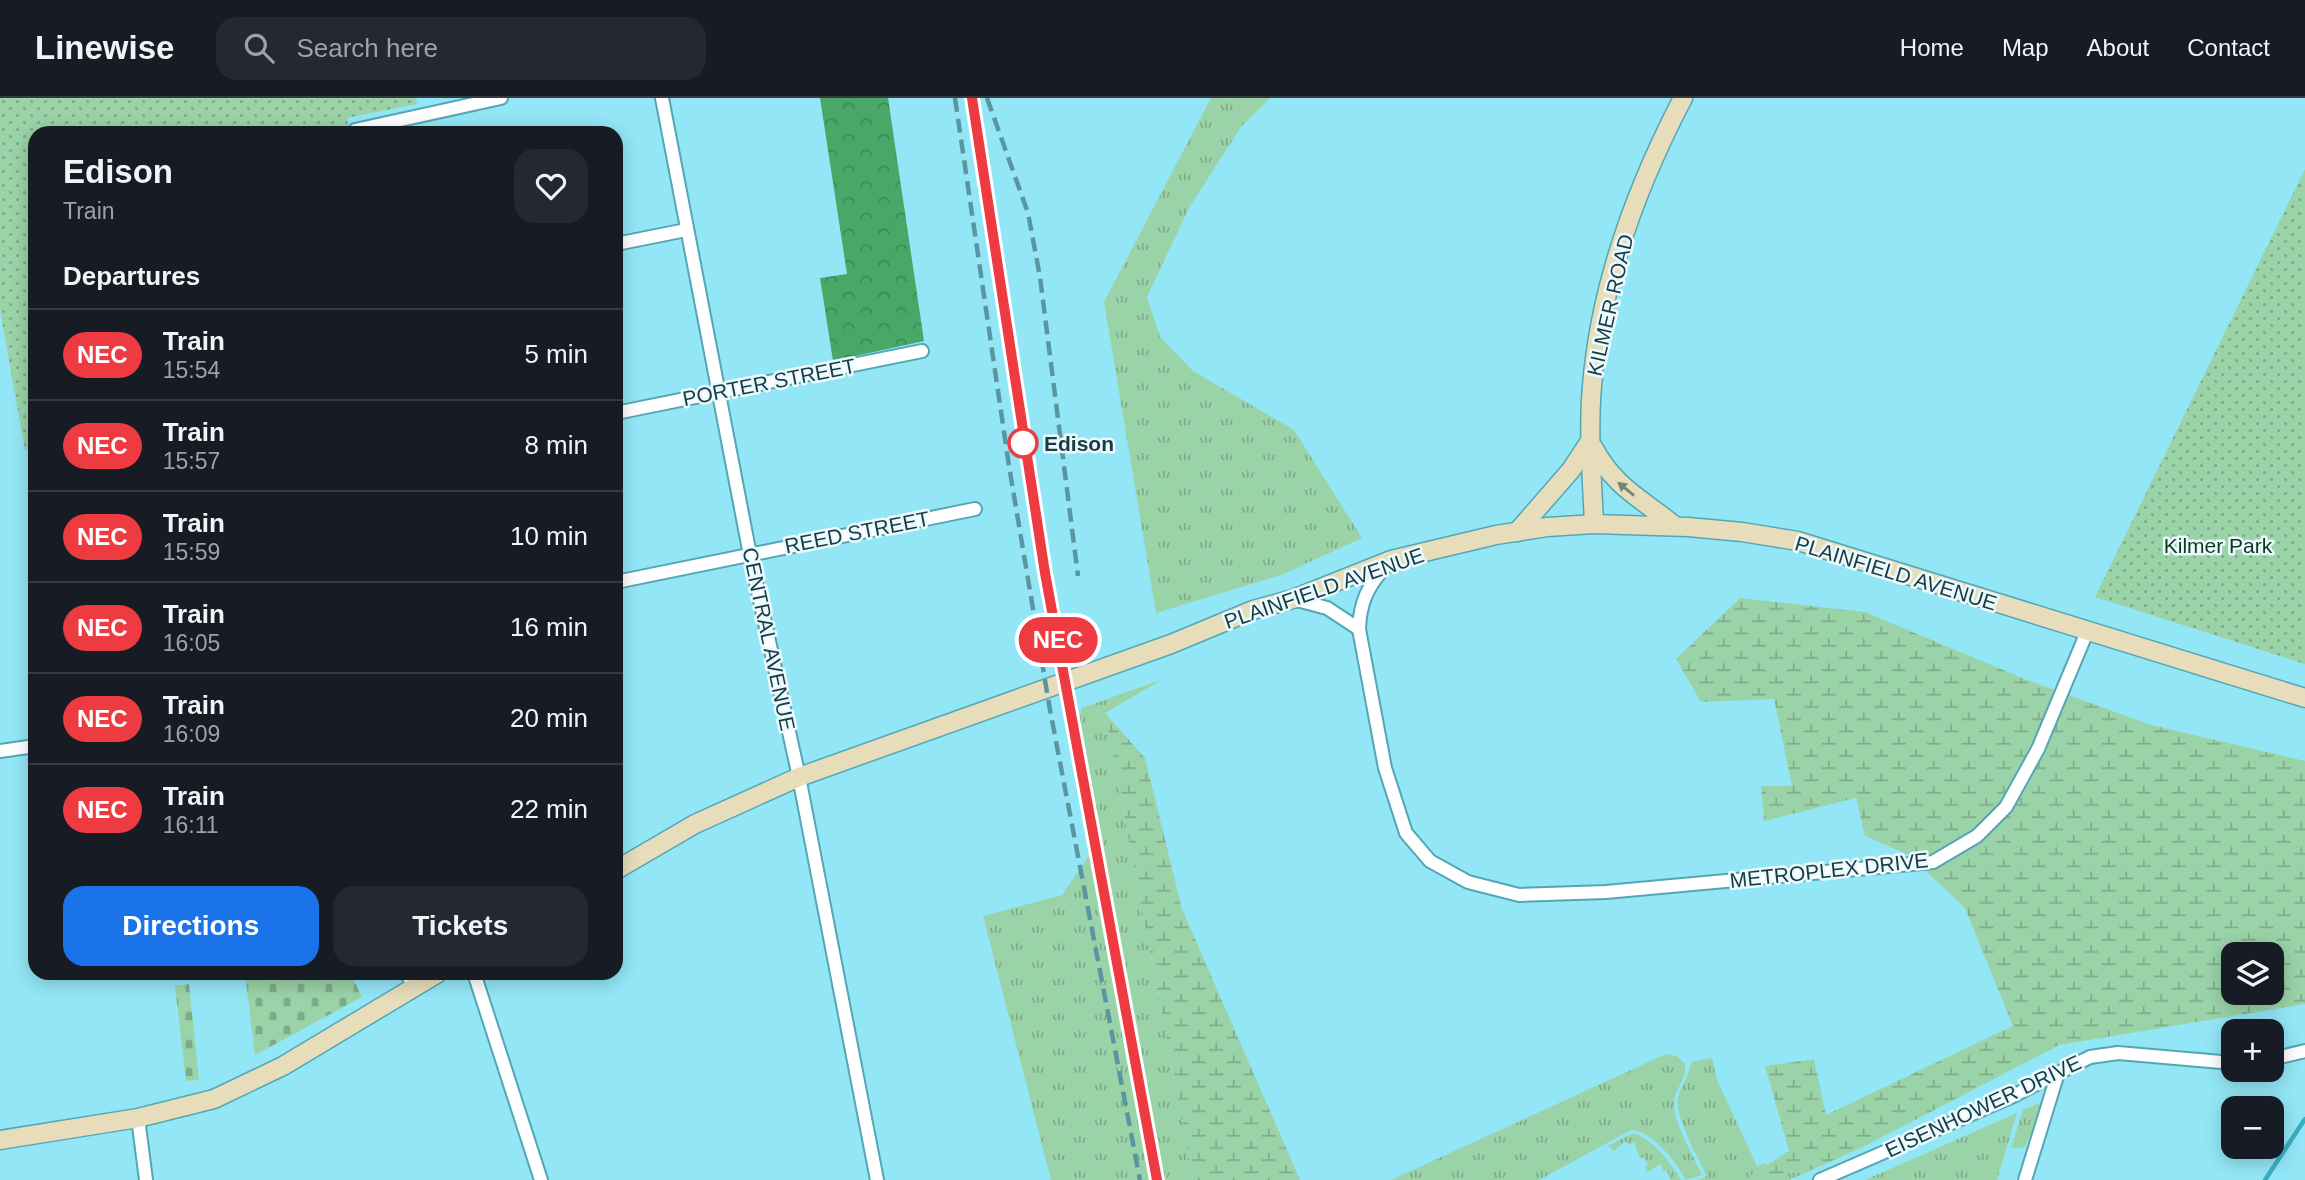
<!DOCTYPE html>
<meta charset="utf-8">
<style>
:root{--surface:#171b24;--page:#242831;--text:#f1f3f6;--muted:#9ea1a6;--line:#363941;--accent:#1a73e8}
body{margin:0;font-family:Arial,sans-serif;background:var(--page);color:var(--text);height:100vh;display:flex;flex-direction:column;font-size:26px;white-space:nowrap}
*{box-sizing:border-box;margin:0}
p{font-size:23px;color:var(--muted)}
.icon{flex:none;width:38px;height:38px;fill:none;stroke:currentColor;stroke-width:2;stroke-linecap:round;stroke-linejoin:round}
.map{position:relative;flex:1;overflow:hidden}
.drawer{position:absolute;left:28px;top:28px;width:595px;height:854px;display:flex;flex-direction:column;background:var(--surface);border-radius:21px;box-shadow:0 4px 18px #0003}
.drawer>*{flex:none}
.badge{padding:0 14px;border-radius:23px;font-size:24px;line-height:46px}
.tools{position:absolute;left:2221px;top:844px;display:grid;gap:14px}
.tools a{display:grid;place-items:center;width:63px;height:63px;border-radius:14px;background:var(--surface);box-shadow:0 4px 18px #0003;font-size:35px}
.map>.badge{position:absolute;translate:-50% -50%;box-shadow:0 0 0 4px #fff}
h2{padding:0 35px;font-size:26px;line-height:63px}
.round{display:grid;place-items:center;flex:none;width:74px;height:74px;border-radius:21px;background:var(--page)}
.summary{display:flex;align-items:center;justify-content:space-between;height:119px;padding:0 35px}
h1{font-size:33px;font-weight:800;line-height:52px}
.cta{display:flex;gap:14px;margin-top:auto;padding:14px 35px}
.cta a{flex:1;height:80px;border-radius:21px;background:var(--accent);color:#fff;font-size:28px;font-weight:800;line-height:80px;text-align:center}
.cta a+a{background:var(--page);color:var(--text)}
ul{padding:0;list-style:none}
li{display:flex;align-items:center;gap:21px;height:91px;padding:0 35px;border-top:2px solid var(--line)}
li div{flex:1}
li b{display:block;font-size:26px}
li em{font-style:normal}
li .badge{min-width:77px;font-weight:700;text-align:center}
header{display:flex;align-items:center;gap:42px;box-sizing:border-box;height:98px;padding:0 35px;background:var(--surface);border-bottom:2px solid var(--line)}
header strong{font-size:33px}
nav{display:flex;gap:38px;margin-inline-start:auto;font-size:24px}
.search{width:490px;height:63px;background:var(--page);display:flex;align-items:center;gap:18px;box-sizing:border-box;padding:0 24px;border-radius:21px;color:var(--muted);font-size:26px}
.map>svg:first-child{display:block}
.grass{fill:url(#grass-tufts)}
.forest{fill:url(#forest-crowns)}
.wetland{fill:url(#wetland-marsh);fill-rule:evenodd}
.cemetery{fill:url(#cemetery-stones)}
.park{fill:url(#park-dots)}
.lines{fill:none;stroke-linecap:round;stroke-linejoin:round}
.stream{stroke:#37afc3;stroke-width:4.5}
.street-casing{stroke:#53a6b5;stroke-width:16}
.secondary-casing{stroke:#53a6b5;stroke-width:21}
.street{stroke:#fff;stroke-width:12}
.secondary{stroke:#e7ddbb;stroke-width:18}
.rail{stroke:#5a96a1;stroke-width:4.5;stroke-dasharray:14 7;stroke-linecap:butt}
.oneway{fill:#768478}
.line-casing{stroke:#fff;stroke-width:16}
.line{stroke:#ee3a41;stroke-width:10}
.stop-dot{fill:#fff;stroke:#ee3a41;stroke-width:3.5}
.labels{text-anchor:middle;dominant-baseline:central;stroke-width:5;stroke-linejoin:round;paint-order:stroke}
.street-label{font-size:21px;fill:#193c42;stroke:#ebfafe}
.stop-label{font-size:21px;font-weight:bold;fill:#193c42;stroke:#ebfafe;text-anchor:start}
.park-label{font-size:21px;fill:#0f361c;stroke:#ebfafe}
</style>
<header>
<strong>Linewise</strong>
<div class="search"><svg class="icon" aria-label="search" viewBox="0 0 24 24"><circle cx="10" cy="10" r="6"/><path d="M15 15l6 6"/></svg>Search here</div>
<nav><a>Home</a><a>Map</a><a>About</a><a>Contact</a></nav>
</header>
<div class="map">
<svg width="2305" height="1082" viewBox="0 0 2305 1082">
<defs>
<pattern id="grass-tufts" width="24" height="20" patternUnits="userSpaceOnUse" patternTransform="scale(1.75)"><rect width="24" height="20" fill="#9bd3a8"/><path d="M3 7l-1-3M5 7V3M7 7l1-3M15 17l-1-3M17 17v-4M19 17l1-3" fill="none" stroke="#7eac8a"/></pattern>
<pattern id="forest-crowns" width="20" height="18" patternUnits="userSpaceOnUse" patternTransform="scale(1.75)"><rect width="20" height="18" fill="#49a867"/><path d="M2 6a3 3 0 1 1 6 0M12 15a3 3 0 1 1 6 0" fill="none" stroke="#3c8a56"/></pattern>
<pattern id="wetland-marsh" width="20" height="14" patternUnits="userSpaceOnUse" patternTransform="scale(1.75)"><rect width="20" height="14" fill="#9bd3a8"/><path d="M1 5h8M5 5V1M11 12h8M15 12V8" fill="none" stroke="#7eac8a"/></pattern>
<pattern id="cemetery-stones" width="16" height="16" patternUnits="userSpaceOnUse" patternTransform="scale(1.75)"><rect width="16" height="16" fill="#9bd3a8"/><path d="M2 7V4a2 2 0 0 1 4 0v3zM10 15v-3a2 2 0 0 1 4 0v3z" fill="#7eac8a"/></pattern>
<pattern id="park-dots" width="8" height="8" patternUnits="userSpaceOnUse" patternTransform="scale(1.75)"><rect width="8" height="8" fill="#9bd3a8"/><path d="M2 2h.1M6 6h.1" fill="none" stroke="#7eac8a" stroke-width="1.8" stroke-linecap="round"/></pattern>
</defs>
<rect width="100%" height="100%" fill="#93e6f6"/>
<!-- grass -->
<g class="grass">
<path d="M1211 0H1270L1241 29 1189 110 1147 199 1160 239 1193 273 1294 332 1362 440 1281 477 1156 515 1104 204Z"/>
<path d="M1163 581 1105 615 1193 1082H1051L983 818 1062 797 1101 740 1078 623 1082 610Z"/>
<path d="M1666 956 1677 958 1685 966C1687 983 1673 992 1674 1008 1675 1028 1694 1058 1702 1077L1686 1082C1676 1064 1653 1033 1631 1032L1539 1082H1391Z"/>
<path d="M1712 960 1717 982 1757 1068 1765 1065 1768 1066 1749 1080 1812 1072 1789 1082H1698L1707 1078C1699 1061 1674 1018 1678 1000 1681 987 1690 978 1691 964Z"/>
<path d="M2047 1002 2048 1003 2025 1048 2023 1050H2011L2023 1012Z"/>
<path d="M2017 1015 1997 1082H1865Z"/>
<path d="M1633 1035C1654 1042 1670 1064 1681 1082H1670L1667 1072 1663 1073 1661 1066 1647 1074 1645 1069 1648 1067 1643 1059 1640 1060 1634 1044 1627 1047 1626 1043 1614 1053 1608 1048Z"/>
</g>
<!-- forest -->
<path class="forest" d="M820 0H888L924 243 833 263 820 180 847 176Z"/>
<!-- wetland -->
<g class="wetland">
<path d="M1740 500 1865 514 2027 582 2151 627 2305 663V906L2059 947 1867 1047 1812 1072 1747 1080 1789 1053 1765 968 1814 961 1826 1017 2013 928 1965 810 1909 757 1865 738 1856 700 1764 723 1761 688H1792L1774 601 1701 604 1676 561ZM2233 856H2272V894H2233Z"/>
<path d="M1105 615 1145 660 1182 811 1300 1082H1193Z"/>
</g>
<!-- cemetery -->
<g class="cemetery">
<path d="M245 875H350L362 899 255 957Z"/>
<path d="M189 886 199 982 186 983 175 888Z"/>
</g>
<!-- park -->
<g class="park">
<path d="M0 0H416L417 6 347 20 349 35H35V347L25 352 0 213Z"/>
<path d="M2305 71V566L2095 499Z"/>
</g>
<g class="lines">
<!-- stream -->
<path class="stream" d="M2265 1082 2305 1021"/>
<!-- street casing -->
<g class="street-casing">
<g id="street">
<path d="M662 0 750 457 799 679 877 1082"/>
<path d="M355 32 501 0"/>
<path d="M616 146 686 132"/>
<path d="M616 315 922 253"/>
<path d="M1387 467C1368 487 1360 504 1359 531L1385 670 1406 735 1430 763 1468 784 1519 797 1606 794 1933 764 1977 738 2006 709 2038 651 2087 534"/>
<path d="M616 484 975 411"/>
<path d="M1293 501 1327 510 1359 531"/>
<path d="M0 653 35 648"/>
<path d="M406 875 415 890"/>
<path d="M474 875 541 1082"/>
<path d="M2272 961 2305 953"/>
<path d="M138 1020 146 1082"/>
<path d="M1820 1082 2011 999 2090 959 2118 955 2233 965"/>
<path d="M2025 1082 2058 975"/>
</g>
</g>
<!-- secondary casing -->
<g class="secondary-casing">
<g id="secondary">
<path d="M1593 349C1615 390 1641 400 1675 428"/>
<path d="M1594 426C1592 380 1588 334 1592 288 1600 188 1637 88 1683 0"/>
<path d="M1517 434 1571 372 1590 343"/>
<path d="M616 772 695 726 799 679 1171 546 1253 512 1293 501 1391 462 1496 437 1547 429 1594 426 1688 429 1742 434 1798 443 2305 600"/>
<path d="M0 1042 138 1020 214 1001 283 968 438 875"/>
</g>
</g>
<!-- street -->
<use href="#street" class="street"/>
<!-- secondary -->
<use href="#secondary" class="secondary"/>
<!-- rail -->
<g class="rail">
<path d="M955 0 1009 368 1050 612 1140 1082"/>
<path d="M973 0 1045 475 1157 1082"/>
<path d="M987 0 1028 115 1040 179 1078 478"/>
</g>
</g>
<!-- one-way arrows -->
<defs><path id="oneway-solid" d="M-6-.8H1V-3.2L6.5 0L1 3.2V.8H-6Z" transform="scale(1.75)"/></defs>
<use class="oneway" href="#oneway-solid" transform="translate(1626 391) rotate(-141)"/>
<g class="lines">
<!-- line casing -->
<g class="line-casing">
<path id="line" d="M972 0 1045 475 1157 1082"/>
</g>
<!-- line -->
<use href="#line" class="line"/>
</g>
<!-- markers -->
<circle class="stop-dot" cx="1023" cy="345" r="14"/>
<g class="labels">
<!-- street labels -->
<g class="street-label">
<text transform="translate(1610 207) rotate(-77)">KILMER ROAD</text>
<text transform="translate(769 284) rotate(-11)">PORTER STREET</text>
<text transform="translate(857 434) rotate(-11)">REED STREET</text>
<text transform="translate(1896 475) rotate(17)">PLAINFIELD AVENUE</text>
<text transform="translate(1324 490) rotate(-19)">PLAINFIELD AVENUE</text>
<text transform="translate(769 541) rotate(78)">CENTRAL AVENUE</text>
<text transform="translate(1829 772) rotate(-6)">METROPLEX DRIVE</text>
<text transform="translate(1983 1008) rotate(-25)">EISENHOWER DRIVE</text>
</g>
<!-- stop labels -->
<g class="stop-label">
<text x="1044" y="345">Edison</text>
</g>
<!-- park labels -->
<g class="park-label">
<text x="2218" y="447">Kilmer Park</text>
</g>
</g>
</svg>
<div class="tools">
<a><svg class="icon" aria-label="layers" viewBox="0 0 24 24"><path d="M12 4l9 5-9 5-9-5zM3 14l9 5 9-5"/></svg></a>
<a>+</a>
<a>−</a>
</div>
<b class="badge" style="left:1058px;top:542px;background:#ee3a41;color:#fff">NEC</b>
<section class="drawer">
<div class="summary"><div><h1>Edison</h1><p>Train</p></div><a class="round"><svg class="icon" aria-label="heart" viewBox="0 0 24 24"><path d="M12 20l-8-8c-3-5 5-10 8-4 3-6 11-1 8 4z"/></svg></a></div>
<h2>Departures</h2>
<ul>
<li><span class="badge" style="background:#ee3a41;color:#fff">NEC</span><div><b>Train</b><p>15:54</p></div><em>5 min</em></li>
<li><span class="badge" style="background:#ee3a41;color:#fff">NEC</span><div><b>Train</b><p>15:57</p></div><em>8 min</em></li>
<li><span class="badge" style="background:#ee3a41;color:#fff">NEC</span><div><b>Train</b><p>15:59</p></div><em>10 min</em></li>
<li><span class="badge" style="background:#ee3a41;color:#fff">NEC</span><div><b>Train</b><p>16:05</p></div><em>16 min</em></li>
<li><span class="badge" style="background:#ee3a41;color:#fff">NEC</span><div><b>Train</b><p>16:09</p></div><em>20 min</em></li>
<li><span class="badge" style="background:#ee3a41;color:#fff">NEC</span><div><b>Train</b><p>16:11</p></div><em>22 min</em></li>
</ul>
<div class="cta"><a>Directions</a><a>Tickets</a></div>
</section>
</div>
